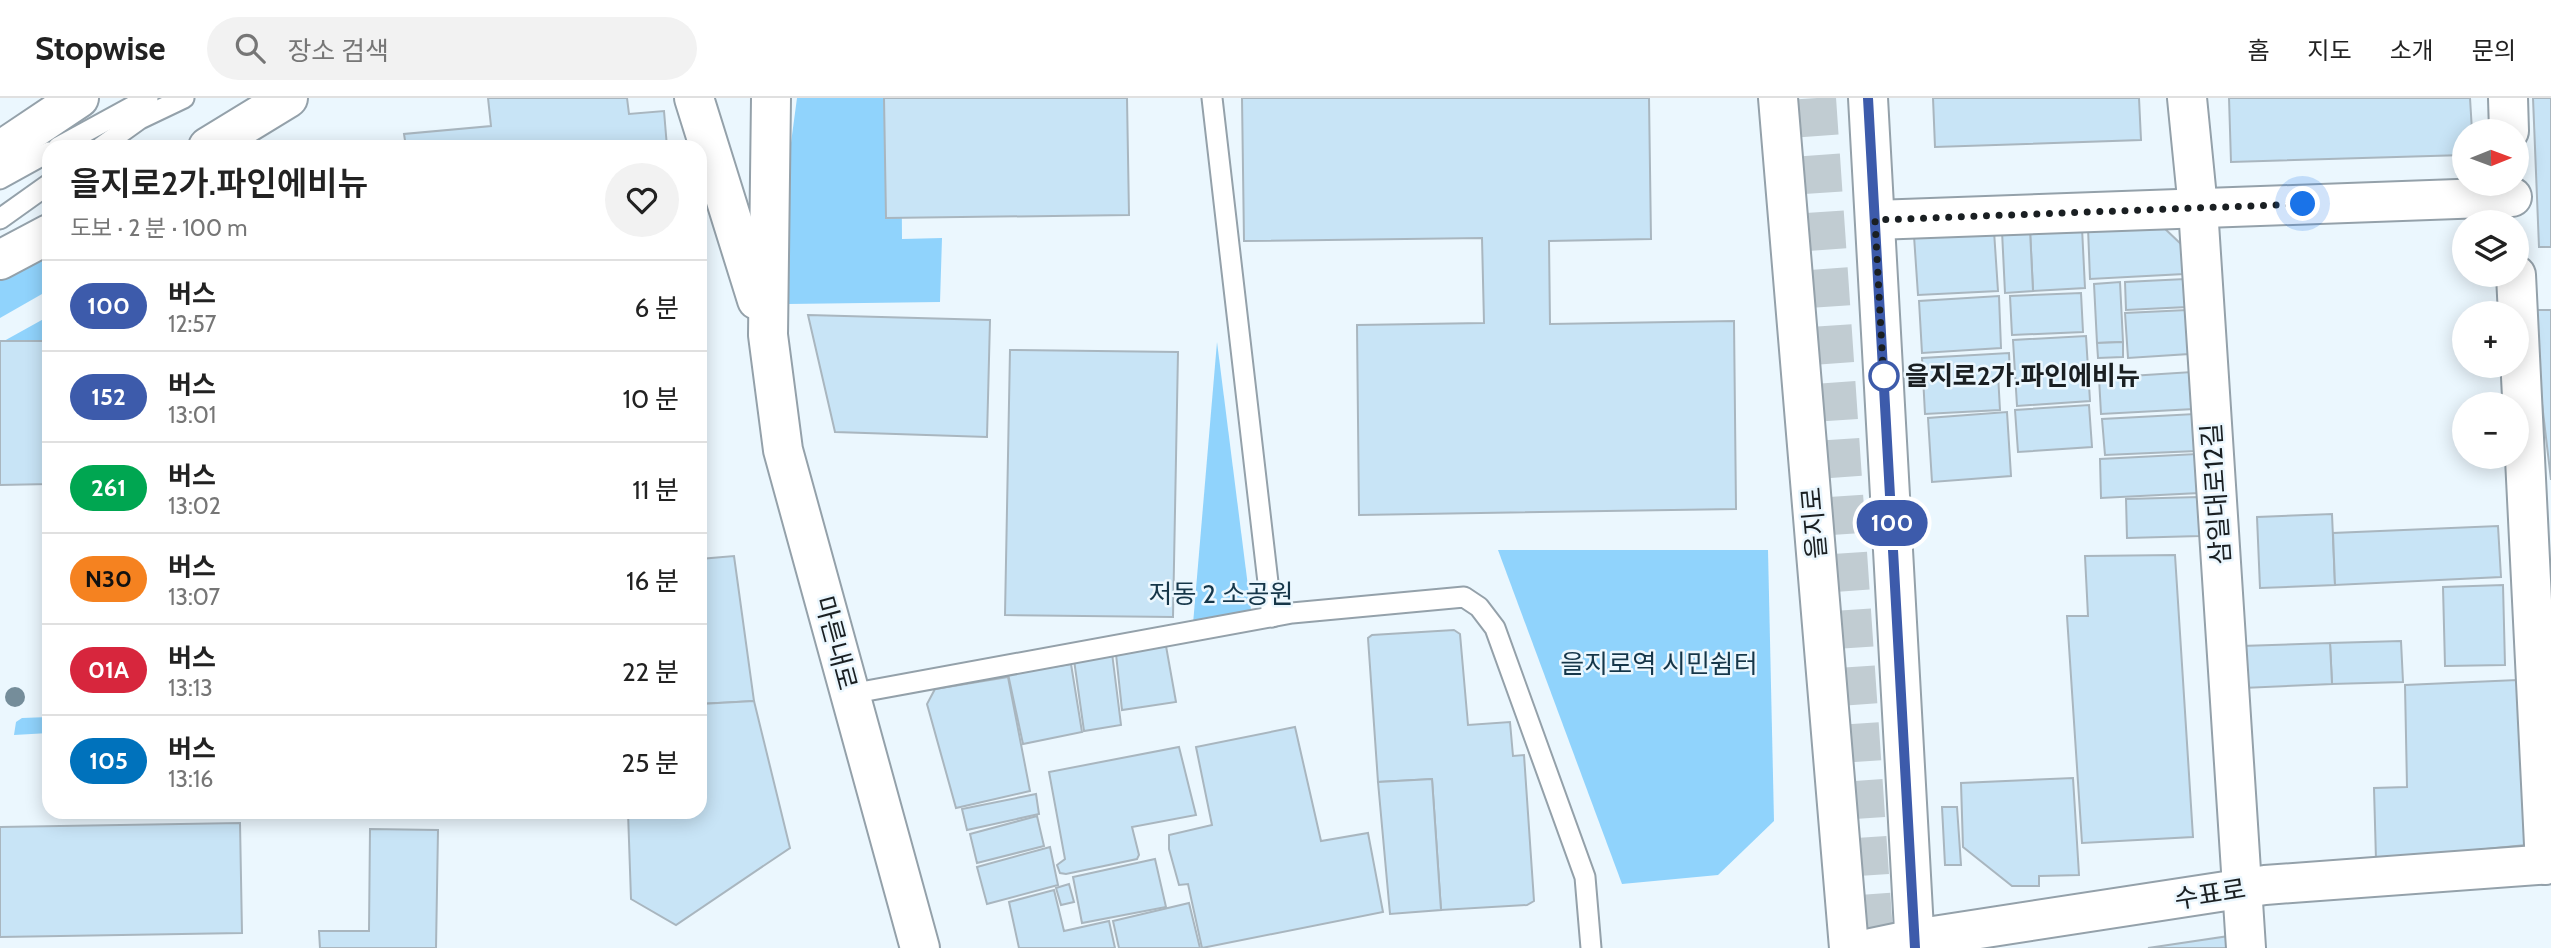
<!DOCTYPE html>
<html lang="ko">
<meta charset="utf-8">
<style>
:root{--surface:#fff;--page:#f2f2f2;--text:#222;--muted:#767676;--line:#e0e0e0}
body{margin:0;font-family:Cabin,"Noto Sans KR",sans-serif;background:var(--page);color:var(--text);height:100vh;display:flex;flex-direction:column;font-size:26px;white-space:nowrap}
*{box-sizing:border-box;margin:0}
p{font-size:23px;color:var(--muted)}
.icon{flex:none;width:38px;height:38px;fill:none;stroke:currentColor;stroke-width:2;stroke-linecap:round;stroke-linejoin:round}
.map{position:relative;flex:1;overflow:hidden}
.side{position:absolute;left:42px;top:42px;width:665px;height:679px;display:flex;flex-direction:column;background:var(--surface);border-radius:21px;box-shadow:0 4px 18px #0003}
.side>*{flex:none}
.badge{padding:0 14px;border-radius:23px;font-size:24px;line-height:46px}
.needle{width:46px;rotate:89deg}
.fabs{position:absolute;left:2452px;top:21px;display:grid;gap:14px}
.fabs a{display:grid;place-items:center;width:77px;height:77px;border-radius:50%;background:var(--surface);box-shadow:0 4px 18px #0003;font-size:35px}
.you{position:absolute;width:35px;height:35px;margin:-18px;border:5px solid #fff;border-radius:50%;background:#1a73e8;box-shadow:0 0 0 10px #1a73e833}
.map>.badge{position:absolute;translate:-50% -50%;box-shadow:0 0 0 4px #fff}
.round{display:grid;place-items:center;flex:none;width:74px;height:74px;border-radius:37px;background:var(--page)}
.overview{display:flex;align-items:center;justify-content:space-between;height:119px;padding:0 28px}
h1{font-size:33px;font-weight:600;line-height:52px}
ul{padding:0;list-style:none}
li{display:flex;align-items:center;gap:21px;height:91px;padding:0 28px;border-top:2px solid var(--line)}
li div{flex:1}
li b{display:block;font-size:26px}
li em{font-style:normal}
li .badge{min-width:77px;font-weight:700;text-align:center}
header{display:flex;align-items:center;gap:42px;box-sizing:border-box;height:98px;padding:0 35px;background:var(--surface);border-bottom:2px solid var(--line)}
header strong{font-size:33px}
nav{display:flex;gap:38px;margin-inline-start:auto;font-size:24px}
.search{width:490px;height:63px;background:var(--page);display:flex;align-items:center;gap:18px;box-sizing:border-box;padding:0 24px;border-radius:38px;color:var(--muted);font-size:26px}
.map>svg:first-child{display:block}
.green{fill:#90d3fc}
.building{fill:#c8e4f6;stroke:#a9b6bf;stroke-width:2}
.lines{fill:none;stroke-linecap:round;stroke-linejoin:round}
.street-tunnel{stroke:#c1ccd2;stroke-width:38;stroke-dasharray:38 19;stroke-linecap:butt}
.lane-casing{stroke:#94a1aa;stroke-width:23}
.street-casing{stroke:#94a1aa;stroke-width:42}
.secondary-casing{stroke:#94a1aa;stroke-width:42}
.primary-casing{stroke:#94a1aa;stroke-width:42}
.lane{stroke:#fff;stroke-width:19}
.street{stroke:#fff;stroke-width:38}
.secondary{stroke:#fff;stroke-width:38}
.primary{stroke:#fff;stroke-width:38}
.tree{fill:#758d9a}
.line-casing{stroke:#fff;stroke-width:16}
.line{stroke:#3d5bab;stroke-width:10}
.walk{stroke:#1a1f22;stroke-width:7;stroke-dasharray:0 12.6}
.stop-dot{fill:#fff;stroke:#3d5bab;stroke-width:3.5}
.labels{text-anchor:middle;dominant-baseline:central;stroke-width:5;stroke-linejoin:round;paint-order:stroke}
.stop-label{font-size:26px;font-weight:bold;fill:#1a1f22;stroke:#ebf7fe;text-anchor:start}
.street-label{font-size:26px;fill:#1a1f22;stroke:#ebf7fe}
.park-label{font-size:26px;fill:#153649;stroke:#ebf7fe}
</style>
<header>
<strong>Stopwise</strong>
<div class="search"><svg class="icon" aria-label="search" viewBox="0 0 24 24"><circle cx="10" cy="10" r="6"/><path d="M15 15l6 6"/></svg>장소 검색</div>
<nav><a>홈</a><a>지도</a><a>소개</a><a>문의</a></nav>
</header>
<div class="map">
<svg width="2551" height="850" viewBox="0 0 2551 850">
<rect width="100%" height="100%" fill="#ebf7fe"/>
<!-- green -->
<g class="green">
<path d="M797 0H901L902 141 942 140 940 204 788 206 780 127Z"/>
<path d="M49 157V192L0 220V182Z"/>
<path d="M49 218V243H4Z"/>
<path d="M1217 244 1252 520 1193 526Z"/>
<path d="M1498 452H1768L1774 723 1718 777 1622 786Z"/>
<path d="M49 619V635L14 637 16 624 22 620Z"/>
</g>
<!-- building -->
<g class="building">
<path d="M488 0H627L629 16 664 13 667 49H406L404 36 491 28Z"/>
<path d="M884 0H1127L1129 117 886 120Z"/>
<path d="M1242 0H1649L1651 141 1549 143 1550 226 1734 223 1736 411 1359 417 1357 227 1484 225 1482 140 1244 143Z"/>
<path d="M1933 0H2139L2141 42 1935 49Z"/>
<path d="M2229 0H2470L2472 33H2464V57L2231 64Z"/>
<path d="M2533 0H2551V149H2539Z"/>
<path d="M2161 127 2183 148 2184 176 2090 181 2088 130Z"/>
<path d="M2082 130 2085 190 2033 193 2030 132Z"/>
<path d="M2030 132 2033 193 2005 195 2002 133Z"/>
<path d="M1994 133 1998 193 1918 197 1914 138Z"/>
<path d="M2185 181 2187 209 2126 212 2125 184Z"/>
<path d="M2120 184 2123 244 2097 245 2094 186Z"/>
<path d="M2081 195 2083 234 2012 237 2010 198Z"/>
<path d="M1999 198 2001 250 1922 255 1919 203Z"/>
<path d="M2187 212 2189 256 2128 260 2125 215Z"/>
<path d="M2531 212H2551V382Z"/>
<path d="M808 217 990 222 987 339 835 334Z"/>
<path d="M2086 238 2090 303 2017 308 2013 242Z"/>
<path d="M0 243H49V386L0 387Z"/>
<path d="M2123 244V259L2098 260 2097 245Z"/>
<path d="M1010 252 1178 254 1173 519 1005 517Z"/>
<path d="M2009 255 2010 276H1998L2000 312 1925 316 1922 260Z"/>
<path d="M2192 274 2194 311 2101 316 2099 280Z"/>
<path d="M2089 307 2092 349 2018 354 2015 312Z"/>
<path d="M2007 314 2011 378 1932 384 1928 320Z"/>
<path d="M2195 316 2196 353 2105 357 2102 321Z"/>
<path d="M2197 356 2199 395 2101 400 2100 361Z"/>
<path d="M2199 399 2200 438 2127 440 2126 401Z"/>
<path d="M2332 416 2335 487 2260 490 2257 419Z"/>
<path d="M2498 428 2501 479 2335 487 2333 435Z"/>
<path d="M2175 457 2193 739 2082 745 2067 518H2088L2085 458Z"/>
<path d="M734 458 754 603 700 606V461Z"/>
<path d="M2503 487 2505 567 2445 568 2443 489Z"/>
<path d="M1454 532 1460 536 1468 627 1510 624 1513 658 1524 657 1534 803 1527 807 1441 812 1432 681 1378 684 1368 540 1372 537Z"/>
<path d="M2401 543 2403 584 2332 586 2330 545Z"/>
<path d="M2330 545 2332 586 2243 590 2241 548Z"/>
<path d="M1166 548 1176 604 1122 612 1116 556Z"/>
<path d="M1112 555 1121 627 1084 633 1074 562Z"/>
<path d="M1071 566 1082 634 1023 646 1008 576Z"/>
<path d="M1008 579 1030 693 956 710 927 606 935 591Z"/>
<path d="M2517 582 2526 747 2376 762 2374 690 2407 689 2405 587Z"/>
<path d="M754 603 790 750 676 827 631 801 628 714H700V606Z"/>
<path d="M1295 629 1321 743 1368 735 1383 814 1202 850 1188 786 1179 787 1169 751V737L1212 727 1196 649Z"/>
<path d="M1179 649 1196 717 1132 729 1139 757 1137 761 1066 776 1060 775 1057 767 1065 761 1049 674Z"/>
<path d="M2073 680 2079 777 2039 778V788H2012L1963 749 1961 685Z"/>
<path d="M1432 681 1441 812 1390 816 1378 684Z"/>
<path d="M1036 696 1039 716 967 732 962 711Z"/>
<path d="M1942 709H1957L1961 767H1945Z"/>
<path d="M1037 718 1044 748 977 765 970 736Z"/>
<path d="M240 725 242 835 0 839V729Z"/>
<path d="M370 731 438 732 436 850H320L319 833H369Z"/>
<path d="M1050 749 1058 787 987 806 977 769Z"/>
<path d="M1155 761 1166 809 1082 825 1073 779Z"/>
<path d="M1069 786 1074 804 1061 807 1056 790Z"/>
<path d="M1054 792 1064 833 1109 823 1115 850H1019L1009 804Z"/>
<path d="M1189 805 1200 850H1119L1113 823Z"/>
<path d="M2229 838 2230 850H2148Z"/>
</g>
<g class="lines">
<!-- street-tunnel -->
<path class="street-tunnel" d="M1817 0 1875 850"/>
<!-- lane casing -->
<g class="lane-casing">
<g id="lane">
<path d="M1212 0 1272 519"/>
<path d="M58 49 148 0"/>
<path d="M101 49 140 21 184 0"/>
<path d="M0 81 49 54"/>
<path d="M0 121 49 86"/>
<path d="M850 596 1292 515 1464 499 1479 509 1495 530 1585 779 1591 850"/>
</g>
</g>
<!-- street casing -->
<g class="street-casing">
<g id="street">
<path d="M2187 0 2198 110 2246 850"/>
<path d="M2508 0 2509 33"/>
<path d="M1875 122 2512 99"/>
<path d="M2516 177 2545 767"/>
</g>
</g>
<!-- secondary casing -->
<g class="secondary-casing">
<g id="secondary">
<path d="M694 0 757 202"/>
<path d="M771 0 768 237 783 352 920 850"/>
<path d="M1871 850 1914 841 2265 787 2551 766"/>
</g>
</g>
<!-- primary casing -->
<g class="primary-casing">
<g id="primary">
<path d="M1778 0 1849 850"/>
<path d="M1868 0 1915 850"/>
<path d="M208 49 288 0"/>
<path d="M0 53 79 0"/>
<path d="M0 162 49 136"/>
</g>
</g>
<!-- lane -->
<use href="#lane" class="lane"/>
<!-- street -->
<use href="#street" class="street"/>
<!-- secondary -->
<use href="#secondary" class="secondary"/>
<!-- primary -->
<use href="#primary" class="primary"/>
</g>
<!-- trees -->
<circle class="tree" cx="15" cy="599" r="10"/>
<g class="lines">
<!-- line casing -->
<g class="line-casing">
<path id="line" d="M1868 0 1915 850"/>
</g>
<!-- line -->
<use href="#line" class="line"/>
<!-- walk -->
<path class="walk" d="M1884 278V289L1875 122 2303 106"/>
</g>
<!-- markers -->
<circle class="stop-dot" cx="1884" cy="278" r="14"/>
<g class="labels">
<!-- stop labels -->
<g class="stop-label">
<text x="1905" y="278">을지로2가.파인에비뉴</text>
</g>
<!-- street labels -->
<g class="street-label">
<text transform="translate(2216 396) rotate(-94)">삼일대로12길</text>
<text transform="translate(1814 425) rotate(-95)">을지로</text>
<text transform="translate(836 545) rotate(75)">마른내로</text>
<text transform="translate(2210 796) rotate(-9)">수표로</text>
</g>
<!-- park labels -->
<g class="park-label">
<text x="1221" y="496">저동 2 소공원</text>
<text x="1659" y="566">을지로역 시민쉼터</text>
</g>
</g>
</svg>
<div class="fabs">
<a><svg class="needle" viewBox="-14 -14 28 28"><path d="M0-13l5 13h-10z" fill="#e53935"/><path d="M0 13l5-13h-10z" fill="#767676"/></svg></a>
<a><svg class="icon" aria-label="layers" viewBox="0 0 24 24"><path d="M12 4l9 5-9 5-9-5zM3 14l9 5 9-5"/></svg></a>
<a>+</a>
<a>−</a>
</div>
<div class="you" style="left:2303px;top:106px"></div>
<b class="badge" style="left:1892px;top:425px;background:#3d5bab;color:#fff">100</b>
<section class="side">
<div class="overview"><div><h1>을지로2가.파인에비뉴</h1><p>도보 · 2 분 · 100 m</p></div><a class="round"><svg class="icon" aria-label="heart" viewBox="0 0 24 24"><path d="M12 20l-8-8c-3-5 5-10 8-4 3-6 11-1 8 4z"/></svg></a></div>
<ul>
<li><span class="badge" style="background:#3d5bab;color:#fff">100</span><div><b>버스</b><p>12:57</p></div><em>6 분</em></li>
<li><span class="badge" style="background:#3d5bab;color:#fff">152</span><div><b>버스</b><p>13:01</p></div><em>10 분</em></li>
<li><span class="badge" style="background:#00a651;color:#fff">261</span><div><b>버스</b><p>13:02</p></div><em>11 분</em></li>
<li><span class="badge" style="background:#f58220;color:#111">N30</span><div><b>버스</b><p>13:07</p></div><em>16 분</em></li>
<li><span class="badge" style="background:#d7263d;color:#fff">01A</span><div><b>버스</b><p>13:13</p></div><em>22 분</em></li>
<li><span class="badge" style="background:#0072bc;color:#fff">105</span><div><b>버스</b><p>13:16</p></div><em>25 분</em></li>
</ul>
</section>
</div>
